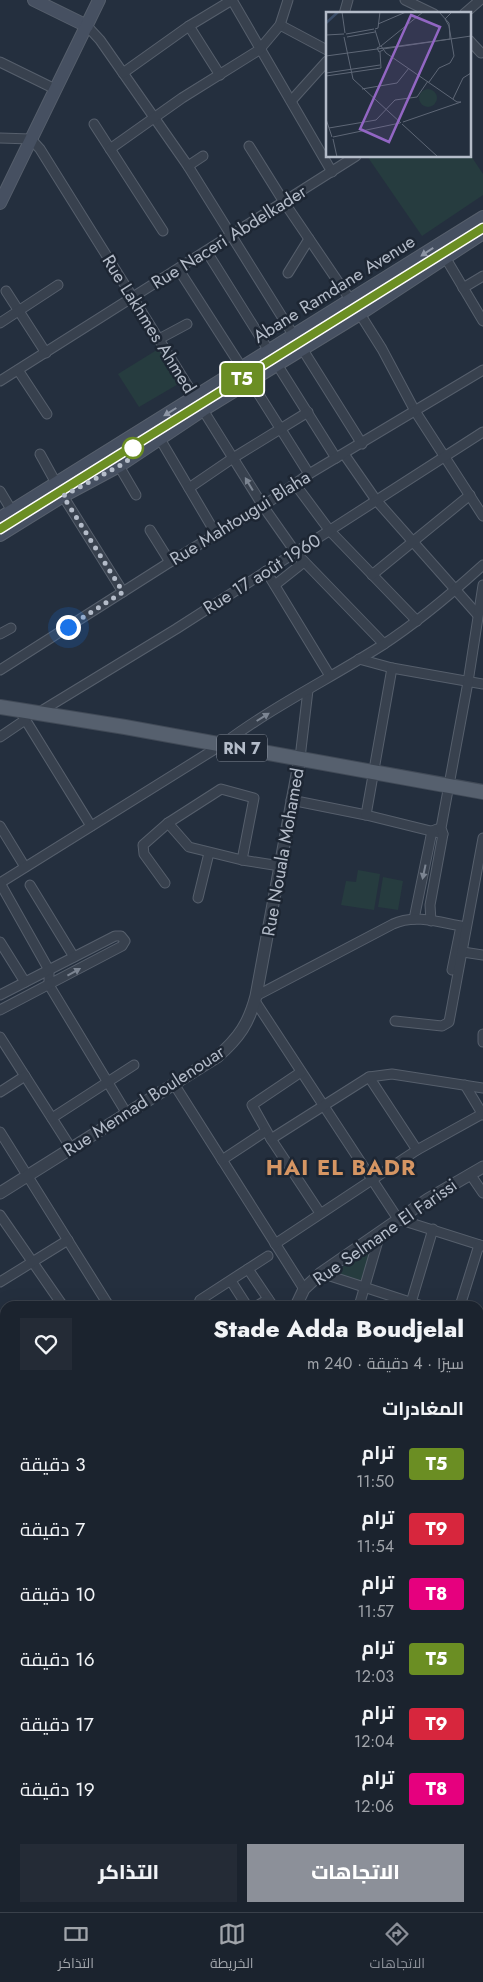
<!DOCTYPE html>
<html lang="ar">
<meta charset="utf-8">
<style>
:root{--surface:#1b232e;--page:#242b36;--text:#f1f3f6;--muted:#a0a4aa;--line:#39404a;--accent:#8c9099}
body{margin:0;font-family:Jost,Cairo,sans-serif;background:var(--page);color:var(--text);direction:rtl;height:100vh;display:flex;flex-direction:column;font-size:19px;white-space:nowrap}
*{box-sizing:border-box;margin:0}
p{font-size:16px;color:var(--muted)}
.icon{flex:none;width:28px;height:28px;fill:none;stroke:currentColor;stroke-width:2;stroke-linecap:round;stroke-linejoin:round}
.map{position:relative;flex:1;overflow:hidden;direction:ltr}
.side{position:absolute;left:0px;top:1301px;width:484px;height:611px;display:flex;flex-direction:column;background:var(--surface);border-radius:15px 15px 0 0;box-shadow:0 5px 20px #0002,0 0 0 1px var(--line);direction:rtl}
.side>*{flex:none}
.badge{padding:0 10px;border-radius:4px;font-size:18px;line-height:32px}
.you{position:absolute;width:25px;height:25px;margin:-12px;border:4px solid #fff;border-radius:50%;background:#1a73e8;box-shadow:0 0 0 8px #1a73e833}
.map>.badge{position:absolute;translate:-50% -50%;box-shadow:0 0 0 2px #fff}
h2{padding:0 20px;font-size:19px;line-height:45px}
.round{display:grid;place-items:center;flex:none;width:52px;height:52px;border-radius:0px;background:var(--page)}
.summary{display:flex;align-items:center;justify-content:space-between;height:85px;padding:0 20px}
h1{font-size:24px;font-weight:800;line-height:38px}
.action{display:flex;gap:10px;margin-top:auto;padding:10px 20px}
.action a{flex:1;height:58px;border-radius:0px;background:var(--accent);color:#fff;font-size:20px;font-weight:800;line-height:58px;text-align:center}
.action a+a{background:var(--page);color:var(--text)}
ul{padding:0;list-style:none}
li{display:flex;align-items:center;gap:15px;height:65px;padding:0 20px}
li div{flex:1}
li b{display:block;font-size:19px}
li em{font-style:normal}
li .badge{min-width:55px;font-weight:700;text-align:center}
.dock{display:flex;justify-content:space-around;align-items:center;height:70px;border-top:1px solid var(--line);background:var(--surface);font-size:14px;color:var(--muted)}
.dock a{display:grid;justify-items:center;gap:2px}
.dock .on{color:var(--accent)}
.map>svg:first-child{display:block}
.green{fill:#263c3f}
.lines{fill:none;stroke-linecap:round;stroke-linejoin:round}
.minor-casing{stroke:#565f6c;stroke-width:11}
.tertiary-casing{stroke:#565f6c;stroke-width:13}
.secondary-casing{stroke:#565f6c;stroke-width:14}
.primary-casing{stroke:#414a57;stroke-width:16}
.trunk-casing{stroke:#434c59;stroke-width:17}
.minor{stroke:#38414e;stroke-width:9}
.tertiary{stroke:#38414e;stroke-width:11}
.secondary{stroke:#465061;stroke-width:12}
.primary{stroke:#56606e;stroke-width:14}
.trunk{stroke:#656462;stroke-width:15}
.tram{stroke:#5a6575;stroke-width:1}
.oneway{fill:#8e96a5}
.oneway2{fill:#7c8592}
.line-casing{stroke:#fff;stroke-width:11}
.line{stroke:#6b8e23;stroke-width:8}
.walk{stroke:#b4bcc9;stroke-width:5;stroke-dasharray:0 9}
.stop-dot{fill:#fff;stroke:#6b8e23;stroke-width:2.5}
.labels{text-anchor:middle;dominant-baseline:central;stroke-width:5;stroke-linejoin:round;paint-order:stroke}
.shield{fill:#1d2633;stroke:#878f9c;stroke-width:1}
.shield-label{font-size:16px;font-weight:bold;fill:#b4bcc9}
.street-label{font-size:18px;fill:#b4bcc9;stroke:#1d2633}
.district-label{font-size:22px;font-weight:bold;letter-spacing:1px;fill:#d59563;stroke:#1d2633}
.inset-river{fill:none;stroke:#394c67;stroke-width:2.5}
.inset-road{fill:none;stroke:#5e6776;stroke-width:1}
.view{fill:#9266c3;fill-opacity:0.15;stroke:#9266c3;stroke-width:2.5}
.inset-edge{fill:none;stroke:#b4bcc9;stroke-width:2.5}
</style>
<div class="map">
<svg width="483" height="1912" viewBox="0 0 483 1912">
<rect width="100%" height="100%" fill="#242f3e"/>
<!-- green -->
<g class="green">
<path d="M469 153 483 174V195L422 236 367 156H469Z"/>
<path d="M160 348 180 383 139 407 118 374Z"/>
<path d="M358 870 380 874 374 910 341 905 346 881 356 882Z"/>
<path d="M383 877 403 881 398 910 378 907Z"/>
<path d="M372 1247 361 1281 335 1272Z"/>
</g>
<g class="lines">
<!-- minor casing -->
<g class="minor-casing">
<g id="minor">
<path d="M232 0 332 172"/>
<path d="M405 0 434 14"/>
<path d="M344 14 348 0"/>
<path d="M464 14 480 0"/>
<path d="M280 25 327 50"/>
<path d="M87 26 100 40 188 166 294 336"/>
<path d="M189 26 220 75"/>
<path d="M469 40 481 53"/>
<path d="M0 62 55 89"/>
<path d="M123 73 189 26 232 0"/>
<path d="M291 101 327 61"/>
<path d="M94 124 163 231"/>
<path d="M0 138 31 139 40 149 263 506 296 553 384 644"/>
<path d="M249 146 284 202 360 314 382 349 415 411 483 516"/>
<path d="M110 149 182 98 259 50 280 25 288 0"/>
<path d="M188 166 203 156"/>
<path d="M207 252 269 351"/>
<path d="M445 257 483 321"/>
<path d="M179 270 242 368"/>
<path d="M288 273 309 239"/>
<path d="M463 288 483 276"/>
<path d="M6 291 46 353"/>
<path d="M0 323 58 285"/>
<path d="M159 339 187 324"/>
<path d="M303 350 362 444"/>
<path d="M278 366 336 458"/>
<path d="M18 370 47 414"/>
<path d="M0 381 356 156"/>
<path d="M251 382 309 474"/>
<path d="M160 439 216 534"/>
<path d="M40 454 56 483"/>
<path d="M344 454 376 500 477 614"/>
<path d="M119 466 136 495"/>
<path d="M295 484 330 531 417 621"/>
<path d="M189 488 233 458 308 412"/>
<path d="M0 491 12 511"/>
<path d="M63 496 123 592"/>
<path d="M150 530 170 562"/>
<path d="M266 571 330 676"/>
<path d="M372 575 470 495"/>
<path d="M275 585 304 562"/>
<path d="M0 634 11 628"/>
<path d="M359 659 392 668 483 684"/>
<path d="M0 670 170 562 263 506 309 474 483 370"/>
<path d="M20 711 91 826"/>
<path d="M38 713 176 629 483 432"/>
<path d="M0 737 25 720"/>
<path d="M300 758 308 690"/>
<path d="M291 800 366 815 443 834"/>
<path d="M366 815 392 668"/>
<path d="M168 823 189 847 242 860 280 866"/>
<path d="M0 826 25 867"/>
<path d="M0 883 223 744C272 707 329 679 381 646 418 622 451 594 483 565"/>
<path d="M0 883 49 970V985L127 1114"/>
<path d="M165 883 144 854 143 845 168 823 221 789 254 798 242 860"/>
<path d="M30 885 74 957"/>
<path d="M198 898 209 853"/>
<path d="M414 919 432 831 437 829"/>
<path d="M431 921 430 905 443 834 441 828 468 682 483 585"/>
<path d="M0 942 25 982"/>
<path d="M463 952 483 955"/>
<path d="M0 995 115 936H121L125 941 122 946 0 1010"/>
<path d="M256 996 393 924C414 914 439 922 461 926L452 970"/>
<path d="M255 1001 398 1219 483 1246"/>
<path d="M395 1021 442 1026 449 1022 483 838"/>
<path d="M483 1034V1042"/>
<path d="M0 1037 71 1148"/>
<path d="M301 1072 252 1105 271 1139 320 1213"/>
<path d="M369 1077 417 1150"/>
<path d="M174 1084 304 1289"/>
<path d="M465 1085 483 1115"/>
<path d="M0 1092 25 1076"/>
<path d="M52 1118 134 1065"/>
<path d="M0 1132 109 1306"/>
<path d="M271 1139 369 1077 392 1074 483 1088"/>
<path d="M222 1160 266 1131"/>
<path d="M470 1174 483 1193"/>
<path d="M0 1215 63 1306"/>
<path d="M275 1244 417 1150 482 1114"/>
<path d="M248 1269 273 1306"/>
<path d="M321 1273 422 1306"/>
<path d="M231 1281 247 1306"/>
<path d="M0 1282 68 1240"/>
<path d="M198 1306 200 1300 268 1256"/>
<path d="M257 1306 268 1299"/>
<path d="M359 1306 380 1234"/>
<path d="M410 1306 433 1229"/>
<path d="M460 1306 479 1245"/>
<path d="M479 1324 483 1325"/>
<path d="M479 1416 483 1402"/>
<path d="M0 1576 5 1573"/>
<path d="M0 1621 5 1628"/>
<path d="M479 1669 483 1666"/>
<path d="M0 1678 5 1675"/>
<path d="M479 1684 483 1691"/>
<path d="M0 1756 5 1753"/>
<path d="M479 1791 483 1797"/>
<path d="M0 1801 5 1808"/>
<path d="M479 1814 483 1811"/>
<path d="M0 1856 5 1853"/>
<path d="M479 1903 483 1911"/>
<path d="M390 1908 393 1912"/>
<path d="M336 1911 342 1908"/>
<path d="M3 1912 10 1908"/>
<path d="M122 1912 128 1908"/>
<path d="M267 1912 274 1908"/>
<path d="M415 1912 423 1909 427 1912"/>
</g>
</g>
<!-- tertiary casing -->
<g class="tertiary-casing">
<g id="tertiary">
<path d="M0 1193 217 1057C239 1038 249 1023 256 996L300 758"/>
<path d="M296 1306 304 1289 321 1273 428 1199 483 1167"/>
<path d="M0 1795 5 1792"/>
</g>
</g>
<!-- secondary casing -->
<g class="secondary-casing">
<g id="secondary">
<path d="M34 0 87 26"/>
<path d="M0 203 99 0"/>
<path d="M0 518 483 217"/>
<path d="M0 535 63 496 119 466 203 410 360 314 483 233"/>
<path d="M0 1394 5 1396"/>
<path d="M479 1550 483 1552"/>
<path d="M479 1606 483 1602"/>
</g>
</g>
<!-- primary casing -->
<g class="primary-casing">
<path id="primary" d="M0 707 125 727 483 792"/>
</g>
<!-- trunk casing -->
<g class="trunk-casing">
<g id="trunk">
<path d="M479 1616 483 1613"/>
<path d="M68 1912 74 1908"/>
<path d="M85 1912 91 1908"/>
</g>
</g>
<!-- minor -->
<use href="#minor" class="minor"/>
<!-- tertiary -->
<use href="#tertiary" class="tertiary"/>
<!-- secondary -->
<use href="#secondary" class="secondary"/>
<!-- primary -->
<use href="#primary" class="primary"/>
<!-- trunk -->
<use href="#trunk" class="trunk"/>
<!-- tram -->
<path class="tram" d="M0 525 483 224"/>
</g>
<!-- one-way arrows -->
<defs><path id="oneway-solid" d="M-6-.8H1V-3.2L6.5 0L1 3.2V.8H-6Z" transform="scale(1.25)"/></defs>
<g class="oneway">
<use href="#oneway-solid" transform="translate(427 252) rotate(147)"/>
<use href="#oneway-solid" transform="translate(170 412) rotate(148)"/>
</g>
<g class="oneway2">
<use href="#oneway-solid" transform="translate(249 484) rotate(-121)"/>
<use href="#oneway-solid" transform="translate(263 717) rotate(-32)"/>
<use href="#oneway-solid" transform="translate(424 872) rotate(102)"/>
<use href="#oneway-solid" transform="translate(74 972) rotate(-29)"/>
</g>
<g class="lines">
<!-- line casing -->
<g class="line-casing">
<path id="line" d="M0 529 483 228"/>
</g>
<!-- line -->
<use href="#line" class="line"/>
<!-- walk -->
<path class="walk" d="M68 627 123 592 63 496 119 466 133 457V448"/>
</g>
<!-- markers -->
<circle class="stop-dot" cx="133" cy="448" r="10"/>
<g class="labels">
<!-- shield labels -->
<rect class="shield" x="217" y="734.5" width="50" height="27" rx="4"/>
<g class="shield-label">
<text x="242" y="748">RN 7</text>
</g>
<!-- street labels -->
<g class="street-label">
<text transform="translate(229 237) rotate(-32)">Rue Naceri Abdelkader</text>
<text transform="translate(334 289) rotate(-32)">Abane Ramdane Avenue</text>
<text transform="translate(149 324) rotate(58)">Rue Lakhmes Ahmed</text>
<text transform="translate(240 518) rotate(-32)">Rue Mahtougui Blaha</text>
<text transform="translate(262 574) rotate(-32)">Rue 17 août 1960</text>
<text transform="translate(283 852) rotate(-80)">Rue Nouala Mohamed</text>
<text transform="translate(144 1101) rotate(-33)">Rue Mennad Boulenouar</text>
<text transform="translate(385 1232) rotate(-35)">Rue Selmane El Farissi</text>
</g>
<!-- district labels -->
<g class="district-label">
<text x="341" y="1167">HAI EL BADR</text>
</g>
</g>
<!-- overview -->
<g transform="translate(326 12)">
<rect width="145" height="145" fill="#242f3e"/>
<path d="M93 86a9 9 0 1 1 18 0a9 9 0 1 1-18 0Z" fill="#263c3f"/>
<path class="inset-river" d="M0 11 12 0"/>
<path class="inset-road" d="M16 0 19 21M52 12 80 0M49 17 52 16 54 0M49 18 54 34M20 22 48 17M0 23 18 22M18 25 27 67 75 111M21 25 49 20M55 34 97 0M57 37 145 24M57 38 53 40 51 36 55 34 60 41 131 90M0 44 124 27 123 11 113 0M0 61 54 53M0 64 55 56 54 40M103 70 113 56 124 51 128 44 123 14 119 7 126 0M36 77 71 71 83 56M127 87 137 66 145 61M0 107 6 125M77 110 135 90H131M76 112 112 145M3 116 50 108 69 88 91 85 102 69M7 125 74 111M7 127 11 145"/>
<path class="view" d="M85 3 114 15 63 130 34 117Z"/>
<rect width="145" height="145" class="inset-edge"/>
</g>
</svg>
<div class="you" style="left:68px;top:627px"></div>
<b class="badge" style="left:242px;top:379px;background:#6b8e23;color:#fff">T5</b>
<section class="side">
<div class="summary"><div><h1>Stade Adda Boudjelal</h1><p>سيرًا · 4 دقيقة · 240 m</p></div><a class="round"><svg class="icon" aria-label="heart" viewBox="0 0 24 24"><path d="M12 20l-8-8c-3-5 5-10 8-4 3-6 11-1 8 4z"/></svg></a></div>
<h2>المغادرات</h2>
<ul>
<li><span class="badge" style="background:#6b8e23;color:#fff">T5</span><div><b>ترام</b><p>11:50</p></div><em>3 دقيقة</em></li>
<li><span class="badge" style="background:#d7263d;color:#fff">T9</span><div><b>ترام</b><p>11:54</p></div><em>7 دقيقة</em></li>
<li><span class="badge" style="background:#e6007e;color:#fff">T8</span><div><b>ترام</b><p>11:57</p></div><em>10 دقيقة</em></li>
<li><span class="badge" style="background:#6b8e23;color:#fff">T5</span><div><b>ترام</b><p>12:03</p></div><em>16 دقيقة</em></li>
<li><span class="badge" style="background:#d7263d;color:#fff">T9</span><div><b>ترام</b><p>12:04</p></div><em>17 دقيقة</em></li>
<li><span class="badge" style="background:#e6007e;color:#fff">T8</span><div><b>ترام</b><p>12:06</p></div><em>19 دقيقة</em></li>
</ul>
<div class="action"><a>الاتجاهات</a><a>التذاكر</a></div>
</section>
</div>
<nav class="dock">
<a class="on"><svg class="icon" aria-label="directions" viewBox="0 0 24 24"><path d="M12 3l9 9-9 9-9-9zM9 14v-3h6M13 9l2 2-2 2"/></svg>الاتجاهات</a>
<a><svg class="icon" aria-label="map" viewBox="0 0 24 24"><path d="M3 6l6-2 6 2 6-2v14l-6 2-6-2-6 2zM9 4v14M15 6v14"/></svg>الخريطة</a>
<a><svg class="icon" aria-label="tickets" viewBox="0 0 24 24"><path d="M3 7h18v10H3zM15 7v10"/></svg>التذاكر</a>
</nav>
